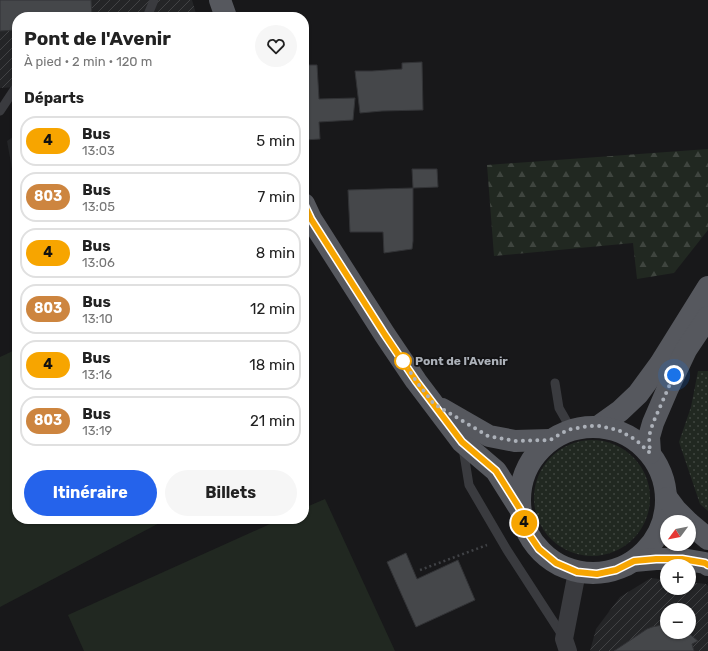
<!DOCTYPE html>
<html lang="fr">
<meta charset="utf-8">
<style>
:root{--surface:#fff;--page:#f6f6f6;--text:#222;--muted:#767676;--line:#e0e0e0;--accent:#2563eb}
body{margin:0;font-family:Rubik,sans-serif;background:var(--page);color:var(--text);height:100vh;display:flex;flex-direction:column;font-size:15px;white-space:nowrap}
*{box-sizing:border-box;margin:0}
p{font-size:13px;color:var(--muted)}
.icon{flex:none;width:22px;height:22px;fill:none;stroke:currentColor;stroke-width:2;stroke-linecap:round;stroke-linejoin:round}
.map{position:relative;flex:1;overflow:hidden}
.sheet{position:absolute;left:12px;top:12px;width:297px;height:512px;display:flex;flex-direction:column;background:var(--surface);border-radius:16px;box-shadow:0 1px 3px #0004}
.sheet>*{flex:none}
.badge{padding:0 8px;border-radius:13px;font-size:14px;line-height:26px}
.needle{width:26px;rotate:238deg}
.buttons{position:absolute;left:660px;top:515px;display:grid;gap:8px}
.buttons a{display:grid;place-items:center;width:36px;height:36px;border-radius:50%;background:var(--surface);box-shadow:0 1px 3px #0004;font-size:20px}
.you{position:absolute;width:20px;height:20px;margin:-10px;border:3px solid #fff;border-radius:50%;background:#1a73e8;box-shadow:0 0 0 6px #1a73e833}
.map>.badge{position:absolute;translate:-50% -50%;box-shadow:0 0 0 2px #fff}
h2{padding:0 12px;font-size:15px;line-height:36px}
.round{display:grid;place-items:center;flex:none;width:42px;height:42px;border-radius:21px;background:var(--page)}
.head{display:flex;align-items:center;justify-content:space-between;height:68px;padding:0 12px}
h1{font-size:19px;font-weight:700;line-height:30px}
.primary-button{display:flex;gap:8px;margin-top:auto;padding:8px 12px}
.primary-button a{flex:1;height:46px;border-radius:24px;background:var(--accent);color:#fff;font-size:16px;font-weight:700;line-height:46px;text-align:center}
.primary-button a+a{background:var(--page);color:var(--text)}
ul{padding:0;list-style:none}
li{display:flex;align-items:center;gap:12px;height:50px;margin:0 8px 6px;padding:0 4px;border:2px solid var(--line);border-radius:16px}
li div{flex:1}
li b{display:block;font-size:15px}
li em{font-style:normal}
li .badge{min-width:44px;font-weight:700;text-align:center}
.map>svg:first-child{display:block}
.built{fill:#242527}
.industrial{fill:url(#industrial-furrows);fill-rule:evenodd}
.grass{fill:url(#grass-dots)}
.forest{fill:url(#forest-firs)}
.pitch{fill:#212821}
.building{fill:#45474a;stroke:#323336}
.lines{fill:none;stroke-linecap:round;stroke-linejoin:round}
.path{stroke:#404246;stroke-width:2.5;stroke-dasharray:2 3;stroke-linecap:butt}
.service{stroke:#3a3b3f;stroke-width:9}
.minor{stroke:#3a3b3f;stroke-width:18}
.primary{stroke:#56585e;stroke-width:22}
.line-casing{stroke:#fff;stroke-width:9}
.line{stroke:#f7a500;stroke-width:6}
.walk{stroke:#acb1b9;stroke-width:4;stroke-dasharray:0 7.2}
.stop-dot{fill:#fff;stroke:#f7a500;stroke-width:2}
.labels{text-anchor:middle;dominant-baseline:central;stroke-width:3.5;stroke-linejoin:round;paint-order:stroke}
.stop-label{font-size:12px;font-weight:bold;fill:#acb1b9;stroke:#131315;text-anchor:start}
</style>
<div class="map">
<svg width="708" height="651" viewBox="0 0 708 651">
<defs>
<pattern id="industrial-furrows" width="10" height="10" patternUnits="userSpaceOnUse"><rect width="10" height="10" fill="#242527"/><path d="M-1 1l2-2M0 10L10 0M9 11l2-2" fill="none" stroke="#414244"/></pattern>
<pattern id="grass-dots" width="8" height="8" patternUnits="userSpaceOnUse"><rect width="8" height="8" fill="#212821"/><path d="M2 2h.1M6 6h.1" fill="none" stroke="#3f453f" stroke-width="1.8" stroke-linecap="round"/></pattern>
<pattern id="forest-firs" width="22" height="20" patternUnits="userSpaceOnUse"><rect width="22" height="20" fill="#212821"/><path d="M5 1l3.5 6h-7zM16 11l3.5 6h-7z" fill="#3f453f"/></pattern>
</defs>
<rect width="100%" height="100%" fill="#18181a"/>
<!-- built -->
<path class="built" d="M17 134V197L7 141Z"/>
<!-- industrial -->
<g class="industrial">
<path d="M0 0H192L197 17H17V87L0 88Z"/>
<path d="M651 578 667 580V588H689V582L706 584 708 586V651H590L596 629 620 597ZM667 610H689V632H667Z"/>
</g>
<!-- grass -->
<g class="grass">
<path d="M698 371H708V511L700 504 679 442 691 407Z"/>
<circle cx="592" cy="498" r="58"/>
</g>
<!-- forest -->
<path class="forest" d="M708 149V230L674 273 637 279 633 243 494 256 487 165Z"/>
<!-- pitch -->
<g class="pitch">
<path d="M17 349V519H167L0 607V357Z"/>
<path d="M325 499 395 651H84L68 615 281 519H304V508Z"/>
</g>
<!-- building -->
<g class="building">
<path d="M0 0H91L92 17H17V30L0 31Z"/>
<path d="M422 62 423 110 382 111 360 113 355 71H372L402 69V63Z"/>
<path d="M304 65H317L319 99 355 98 353 120 319 122 320 139 304 140Z"/>
<path d="M412 169H437L438 187 413 188V241L412 249 384 253 383 232H350L348 190 413 188Z"/>
<path d="M406 553 417 579 458 560 475 600 416 627 387 562Z"/>
<path d="M667 624V632H687L698 641 692 644 694 651H614L647 629 652 627Z"/>
</g>
<g class="lines">
<!-- path -->
<path class="path" d="M420 570 487 545"/>
<!-- service -->
<g class="service">
<path d="M147 17 154 0"/>
<path d="M0 111 16 87 17 69"/>
<path d="M555 383 559 408 571 429"/>
<path d="M463 448 469 485 507 550 564 638"/>
</g>
<!-- minor -->
<path class="minor" d="M568 651 564 639 577 572"/>
<!-- primary -->
<g class="primary">
<path d="M220 0 226 17"/>
<path d="M304 204 311 219 385 335 416 381 462 442 496 471 520 509"/>
<path d="M442 409 489 436 515 441 550 440"/>
<path d="M599 426 620 411 638 394 660 364 708 287"/>
<circle cx="593" cy="500" r="73"/>
<path d="M650 453 649 437 653 423 668 388 686 350 708 317"/>
<path d="M667 498 676 510 688 522"/>
<path d="M689 523 708 539"/>
<path d="M634 561 656 559H682L705 563 708 565"/>
</g>
</g>
<g class="lines">
<!-- line casing -->
<g class="line-casing">
<path id="line" d="M304 204 311 219 385 335 416 381 462 442 496 471 520 509 526 530 539 549 556 563 577 572 597 574 616 570 634 561 656 559H682L705 563 708 565"/>
</g>
<!-- line -->
<use href="#line" class="line"/>
<!-- walk -->
<path class="walk" d="M403 361 416 381 434 404 488 436 515 441 550 440 564 432 571 429 590 426H599L618 430 636 440 650 453 649 436 653 423 674 375"/>
</g>
<!-- markers -->
<circle class="stop-dot" cx="403" cy="361" r="8"/>
<g class="labels">
<!-- stop labels -->
<g class="stop-label">
<text x="415" y="361">Pont de l'Avenir</text>
</g>
</g>
</svg>
<div class="buttons">
<a><svg class="needle" viewBox="-14 -14 28 28"><path d="M0-13l5 13h-10z" fill="#e53935"/><path d="M0 13l5-13h-10z" fill="#767676"/></svg></a>
<a>+</a>
<a>−</a>
</div>
<div class="you" style="left:674px;top:375px"></div>
<b class="badge" style="left:524px;top:523px;background:#f7a500;color:#111">4</b>
<section class="sheet">
<div class="head"><div><h1>Pont de l'Avenir</h1><p>À pied · 2 min · 120 m</p></div><a class="round"><svg class="icon" aria-label="heart" viewBox="0 0 24 24"><path d="M12 20l-8-8c-3-5 5-10 8-4 3-6 11-1 8 4z"/></svg></a></div>
<h2>Départs</h2>
<ul>
<li><span class="badge" style="background:#f7a500;color:#111">4</span><div><b>Bus</b><p>13:03</p></div><em>5 min</em></li>
<li><span class="badge" style="background:#cd853f;color:#fff">803</span><div><b>Bus</b><p>13:05</p></div><em>7 min</em></li>
<li><span class="badge" style="background:#f7a500;color:#111">4</span><div><b>Bus</b><p>13:06</p></div><em>8 min</em></li>
<li><span class="badge" style="background:#cd853f;color:#fff">803</span><div><b>Bus</b><p>13:10</p></div><em>12 min</em></li>
<li><span class="badge" style="background:#f7a500;color:#111">4</span><div><b>Bus</b><p>13:16</p></div><em>18 min</em></li>
<li><span class="badge" style="background:#cd853f;color:#fff">803</span><div><b>Bus</b><p>13:19</p></div><em>21 min</em></li>
</ul>
<div class="primary-button"><a>Itinéraire</a><a>Billets</a></div>
</section>
</div>
